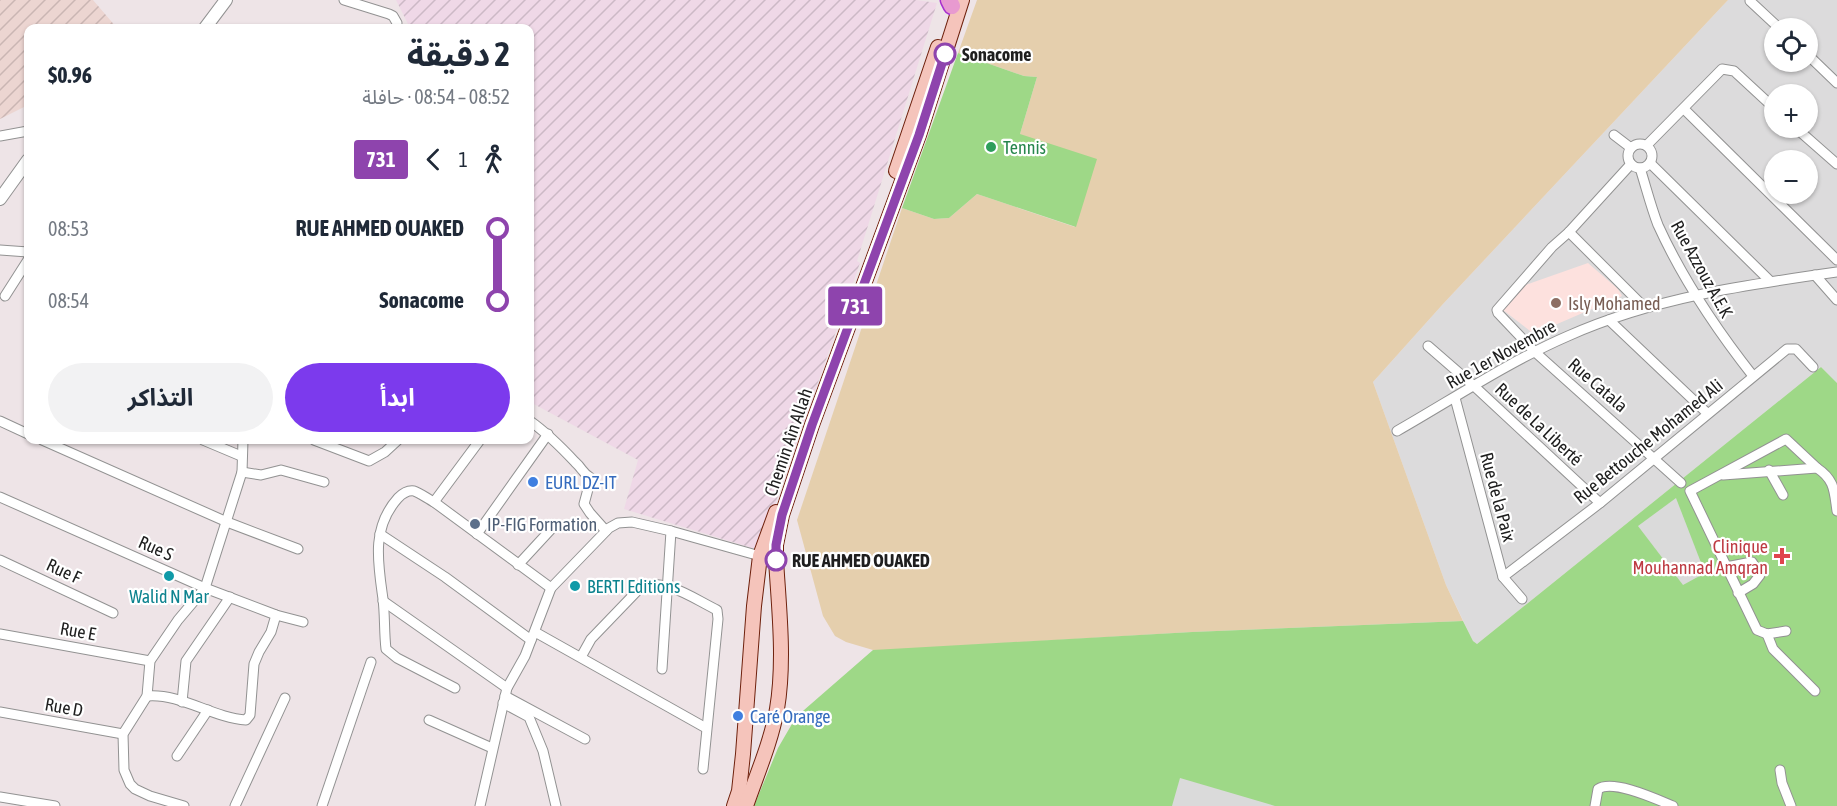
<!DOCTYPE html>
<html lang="ar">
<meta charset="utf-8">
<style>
:root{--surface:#fff;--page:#f2f2f3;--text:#1f2937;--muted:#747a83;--accent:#7c3aed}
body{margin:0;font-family:"Asap Condensed","Noto Sans Arabic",sans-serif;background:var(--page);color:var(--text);direction:rtl;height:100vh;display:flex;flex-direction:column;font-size:22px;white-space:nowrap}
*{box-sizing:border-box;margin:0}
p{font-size:20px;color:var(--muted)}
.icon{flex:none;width:33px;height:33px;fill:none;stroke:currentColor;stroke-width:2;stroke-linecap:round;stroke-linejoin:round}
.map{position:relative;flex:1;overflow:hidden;direction:ltr}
.details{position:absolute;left:24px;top:24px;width:510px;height:420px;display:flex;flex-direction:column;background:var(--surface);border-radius:12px;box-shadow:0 2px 4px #0004;direction:rtl}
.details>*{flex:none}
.badge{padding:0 12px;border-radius:4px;font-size:21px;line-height:39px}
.buttons{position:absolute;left:1764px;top:18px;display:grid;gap:12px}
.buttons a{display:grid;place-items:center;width:54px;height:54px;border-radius:50%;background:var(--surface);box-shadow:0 2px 4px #0004;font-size:30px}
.map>.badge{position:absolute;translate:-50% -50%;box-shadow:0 0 0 3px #fff}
.legs{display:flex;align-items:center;gap:9px;height:66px;padding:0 24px;font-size:20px}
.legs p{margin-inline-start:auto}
.headline{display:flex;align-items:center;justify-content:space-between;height:102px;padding:0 24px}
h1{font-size:33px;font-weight:700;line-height:45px}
.primary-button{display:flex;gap:12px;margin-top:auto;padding:12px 24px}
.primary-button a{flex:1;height:69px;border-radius:36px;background:var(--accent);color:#fff;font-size:24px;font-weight:700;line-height:69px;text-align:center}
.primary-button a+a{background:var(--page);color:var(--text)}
ul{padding:0 24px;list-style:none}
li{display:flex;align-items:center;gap:21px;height:72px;font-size:22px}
li i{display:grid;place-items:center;width:9px;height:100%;margin:0 8px;background:currentColor}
li i::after{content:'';width:15px;height:15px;margin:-8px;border:4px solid;border-radius:50%;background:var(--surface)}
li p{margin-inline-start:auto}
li:first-child i{background:linear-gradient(#0000 50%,currentColor 0)}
li:last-child i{background:linear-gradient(currentColor 50%,#0000 0)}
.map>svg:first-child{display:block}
.residential{fill:#dcdbdc;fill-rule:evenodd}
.education{fill:#fde1de}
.military{fill:url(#military-furrows)}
.farmland{fill:url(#farmland-furrows)}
.grass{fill:#e5cfad}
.pitch{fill:#9ed887}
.parking{fill:#dadada}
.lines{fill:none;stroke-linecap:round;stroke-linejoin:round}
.minor-casing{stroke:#929292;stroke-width:11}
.tertiary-casing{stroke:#929292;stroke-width:14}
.secondary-casing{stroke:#6e200c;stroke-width:16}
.trunk-casing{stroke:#a72fce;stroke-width:19}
.minor{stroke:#fff;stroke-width:9}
.tertiary{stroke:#fff;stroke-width:12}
.secondary{stroke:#f5c4bb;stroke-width:14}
.trunk{stroke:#e89ad0;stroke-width:16}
.line-1-casing{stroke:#fff;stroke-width:14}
.line-1{stroke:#8e44ad;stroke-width:9}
.stop-1-dot{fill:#fff;stroke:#8e44ad;stroke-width:3}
.leisure-dot{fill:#2e9e5b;stroke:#fff;stroke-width:2}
.education-dot{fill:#8d6e63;stroke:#fff;stroke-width:2}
.shop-dot{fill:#3f7fe0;stroke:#fff;stroke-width:2}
.service-dot{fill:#5c6f8a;stroke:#fff;stroke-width:2}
.health-dot{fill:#e0444e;stroke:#fff;stroke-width:2}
.culture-dot{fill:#0f9aa8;stroke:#fff;stroke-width:2}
.labels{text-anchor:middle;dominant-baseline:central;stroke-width:4.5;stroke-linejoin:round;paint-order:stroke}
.stop-label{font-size:18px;font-weight:bold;fill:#1e1e1e;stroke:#fff;text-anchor:start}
.leisure-label{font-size:18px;fill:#27864d;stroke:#fff;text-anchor:start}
.street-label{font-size:18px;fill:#1e1e1e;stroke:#fff}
.education-label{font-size:18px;fill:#785e54;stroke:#fff;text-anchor:start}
.shop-label{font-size:18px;fill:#366cbe;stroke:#fff;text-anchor:start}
.service-label{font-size:18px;fill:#4e5e75;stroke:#fff;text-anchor:start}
.health-label{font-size:18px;fill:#be3a42;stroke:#fff;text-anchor:end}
.culture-label{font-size:18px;fill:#0d838f;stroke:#fff;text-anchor:start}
</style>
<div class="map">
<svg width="1837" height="806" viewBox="0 0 1837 806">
<defs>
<pattern id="military-furrows" width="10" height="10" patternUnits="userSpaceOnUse" patternTransform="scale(1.5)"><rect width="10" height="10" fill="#efd8e7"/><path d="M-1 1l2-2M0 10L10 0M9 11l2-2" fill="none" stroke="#ccb9c6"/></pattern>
<pattern id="farmland-furrows" width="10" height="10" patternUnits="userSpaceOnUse" patternTransform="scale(1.5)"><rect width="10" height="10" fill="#ecd5d1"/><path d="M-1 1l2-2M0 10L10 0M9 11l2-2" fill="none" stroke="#cab6b3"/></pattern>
</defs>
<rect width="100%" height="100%" fill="#eee4e7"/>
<!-- residential -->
<path class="residential" d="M1728 0H1837V383L1821 367 1477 644 1473 641 1446 585 1373 382 1443 304ZM1774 28H1808V62H1774ZM1774 94H1808V128H1774ZM1774 160H1808V194H1774Z"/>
<!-- education -->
<path class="education" d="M1588 263 1618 289 1622 296 1534 334 1503 310 1514 289Z"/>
<!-- military -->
<path class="military" d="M396 0H916L937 3 857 261 860 263 759 550 624 509 638 460 530 402V28H410Z"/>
<!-- farmland -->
<path class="farmland" d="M0 0H93L117 28H28V105L0 119Z"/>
<!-- grass -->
<path class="grass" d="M977 0H1728L1443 304 1373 382 1446 585 1463 621 1192 632 890 650H873L846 642 835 636 823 616 797 520 902 208 934 219 949 218 977 194 1075 227 1020 134 1037 77 1024 76 958 53Z"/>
<!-- pitch -->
<g class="pitch">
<path d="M958 53 1024 76 1037 77 1020 134 1097 159 1076 227 977 194 949 218 934 219 902 208Z"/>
<path d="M1821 367 1837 383V806H754L778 748 796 717 873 650 1192 632 1463 621 1473 641 1477 644Z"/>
</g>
<!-- parking -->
<g class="parking">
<path d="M1676 498 1705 573 1683 585 1638 526Z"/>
<path d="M1180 778 1275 806H1172Z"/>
</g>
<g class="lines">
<!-- minor casing -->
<g class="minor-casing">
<g id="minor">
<path d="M344 0 389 14 393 16 397 23 396 28"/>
<path d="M1750 1 1779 28"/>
<path d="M1808 55 1837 83"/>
<path d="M1684 109 1837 260"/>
<path d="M1796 128 1837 164"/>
<path d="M1614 135 1631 148"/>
<path d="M0 136 28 131"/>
<circle cx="1640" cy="156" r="12"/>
<path d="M1647 145 1722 69 1734 71 1774 108"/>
<path d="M1650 163 1770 281"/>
<path d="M1631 164 1569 232 1552 247 1497 310 1498 313 1535 352 1681 483"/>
<path d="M1640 168C1646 187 1651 207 1658 225 1683 280 1716 329 1753 376"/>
<path d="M1569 232 1644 307"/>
<path d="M0 250 28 252"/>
<path d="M1815 275 1837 300"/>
<path d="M5 296 28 260"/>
<path d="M1609 320 1707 413"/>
<path d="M1428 346 1474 386 1600 503"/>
<path d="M1455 398 1503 577 1522 599"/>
<path d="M0 421 28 434"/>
<path d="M530 421C547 433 561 447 575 462 583 469 582 473 591 478L584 504 590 513 606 531"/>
<path d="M1397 431C1453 399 1508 362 1568 336 1653 298 1745 285 1837 272"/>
<path d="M42 440 227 522 298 549"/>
<path d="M203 440 241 456"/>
<path d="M314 440 369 461 385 452 398 440"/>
<path d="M1769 470 1783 495"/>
<path d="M242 472 261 475 281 470 324 482"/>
<path d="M1723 475 1817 468C1835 480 1834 491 1837 511"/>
<path d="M0 497 205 588 276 615 303 622"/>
<path d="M434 502 480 440"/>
<path d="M380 534 445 577 531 640"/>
<path d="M477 534 548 434"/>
<path d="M0 560 113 613"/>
<path d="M518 565 554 526"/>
<path d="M1726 567 1752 562 1760 575 1753 584 1738 593"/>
<path d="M1503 577 1600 503 1787 349H1796L1813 367"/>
<path d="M383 601 507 688"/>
<path d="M1786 631 1767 634 1757 630 1690 491 1786 439 1817 468"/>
<path d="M535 632 706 728"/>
<path d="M0 634 150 661"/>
<path d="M1767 634 1773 649 1815 691"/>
<path d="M581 657 591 639 642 586C668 579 694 599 717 610L718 619 703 769"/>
<path d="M662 669 671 531"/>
<path d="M455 688 397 658 386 649C384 632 385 615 383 599 378 563 371 528 398 498 402 494 407 490 414 491 420 493 428 499 434 502L551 588"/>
<path d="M147 696C181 693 213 718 246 720L250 715 254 664 259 652 271 632 276 615"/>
<path d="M505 696 585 739"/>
<path d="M182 702 186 661 230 597"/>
<path d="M503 703 529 717 543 751 556 806"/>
<path d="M0 712 123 734"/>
<path d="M429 720 492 748"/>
<path d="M177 756 208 710"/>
<path d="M1780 770 1782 783 1791 806"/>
<path d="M0 797 55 806"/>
<path d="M184 806 150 796 135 789 130 784 124 770 123 734 147 696 150 661 178 620 205 588 242 472 243 440"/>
<path d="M235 806 285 698"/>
<path d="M322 806 371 662"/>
<path d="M480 806 507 688 525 656 551 588 609 528 618 523 632 522 671 531 760 556"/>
<path d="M1595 806 1598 789C1613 779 1656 799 1673 806"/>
</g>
</g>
<!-- tertiary casing -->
<g class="tertiary-casing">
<g id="tertiary">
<path d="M205 28 226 0"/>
<path d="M0 199 28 160"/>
</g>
</g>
<!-- secondary casing -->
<g class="secondary-casing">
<g id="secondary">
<path d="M896 171 938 47"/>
<path d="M734 806 739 791 743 754 754 606 760 556 776 512"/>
<path d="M746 806C757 774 771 742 777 709 785 661 779 609 776 560V545L782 515 812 425 919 135 962 0"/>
</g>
</g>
<!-- trunk casing -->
<g class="trunk-casing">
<path id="trunk" d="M949 0 952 6"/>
</g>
<!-- minor -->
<use href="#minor" class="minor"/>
<!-- tertiary -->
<use href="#tertiary" class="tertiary"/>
<!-- secondary -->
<use href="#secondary" class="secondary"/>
<!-- trunk -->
<use href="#trunk" class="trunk"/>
</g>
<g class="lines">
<!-- line-1 casing -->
<g class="line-1-casing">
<path id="line-1" d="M776 560V545L782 515 812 425 919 135 945 54"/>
</g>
<!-- line-1 -->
<use href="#line-1" class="line-1"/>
</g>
<!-- markers -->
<g class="stop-1-dot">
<circle cx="945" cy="54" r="10"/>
<circle cx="776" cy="560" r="10"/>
</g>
<circle class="leisure-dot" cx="991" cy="147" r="6"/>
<circle class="education-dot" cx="1556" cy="303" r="6"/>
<g class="shop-dot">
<circle cx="533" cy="482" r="6"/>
<circle cx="738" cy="716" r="6"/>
</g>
<circle class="service-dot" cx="475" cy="524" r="6"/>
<path class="health-dot" d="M1779 547h6v6h6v6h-6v6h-6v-6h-6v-6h6z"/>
<g class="culture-dot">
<circle cx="169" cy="576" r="6"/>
<circle cx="575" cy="586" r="6"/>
</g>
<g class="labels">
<!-- stop labels -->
<g class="stop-label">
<text x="962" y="54">Sonacome</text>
<text x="792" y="560">RUE AHMED OUAKED</text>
</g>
<!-- leisure labels -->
<g class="leisure-label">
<text x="1003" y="147">Tennis</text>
</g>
<!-- street labels -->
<g class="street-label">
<text transform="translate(1702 269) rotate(61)">Rue Azzouz A.E.K</text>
<text transform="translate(1501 354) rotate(-29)">Rue 1er Novembre</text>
<text transform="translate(1598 385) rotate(41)">Rue Catala</text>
<text transform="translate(1539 424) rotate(43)">Rue de La Liberté</text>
<text transform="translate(1648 441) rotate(-39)">Rue Bettouche Mohamed Ali</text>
<text transform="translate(788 442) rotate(-71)">Chemin Aîn Allah</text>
<text transform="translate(1498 497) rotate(75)">Rue de la Paix</text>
<text transform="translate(156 548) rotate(24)">Rue S</text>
<text transform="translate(64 571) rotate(25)">Rue F</text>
<text transform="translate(78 631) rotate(10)">Rue E</text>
<text transform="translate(64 707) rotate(10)">Rue D</text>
</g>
<!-- education labels -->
<g class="education-label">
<text x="1568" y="303">Isly Mohamed</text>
</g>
<!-- shop labels -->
<g class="shop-label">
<text x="545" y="482">EURL DZ-IT</text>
<text x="750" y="716">Caré Orange</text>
</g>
<!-- service labels -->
<g class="service-label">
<text x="487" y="524">IP-FIG Formation</text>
</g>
<!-- health labels -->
<g class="health-label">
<text x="1768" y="546">Clinique<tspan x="1768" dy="21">Mouhannad Amqran</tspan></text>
</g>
<!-- culture labels -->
<g class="culture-label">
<text x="587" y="586">BERTI Editions</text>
<text x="169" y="596" text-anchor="middle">Walid N Mar</text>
</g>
</g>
</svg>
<div class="buttons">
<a><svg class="icon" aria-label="locate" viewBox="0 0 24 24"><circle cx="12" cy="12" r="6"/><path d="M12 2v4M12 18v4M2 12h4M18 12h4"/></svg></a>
<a>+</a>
<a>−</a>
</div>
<b class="badge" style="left:855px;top:306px;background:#8e44ad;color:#fff">731</b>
<section class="details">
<div class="headline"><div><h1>2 دقيقة</h1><p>08:52 – 08:54 · حافلة</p></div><b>$0.96</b></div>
<div class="legs"><svg class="icon" aria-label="walk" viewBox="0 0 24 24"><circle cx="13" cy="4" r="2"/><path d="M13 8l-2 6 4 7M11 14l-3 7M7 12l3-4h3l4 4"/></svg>1<svg class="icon" aria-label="back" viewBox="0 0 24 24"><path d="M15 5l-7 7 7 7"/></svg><b class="badge" style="background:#8e44ad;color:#fff">731</b></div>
<ul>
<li><i style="color:#8e44ad"></i><b>RUE AHMED OUAKED</b><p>08:53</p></li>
<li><i style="color:#8e44ad"></i><b>Sonacome</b><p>08:54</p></li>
</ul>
<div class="primary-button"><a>ابدأ</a><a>التذاكر</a></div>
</section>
</div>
